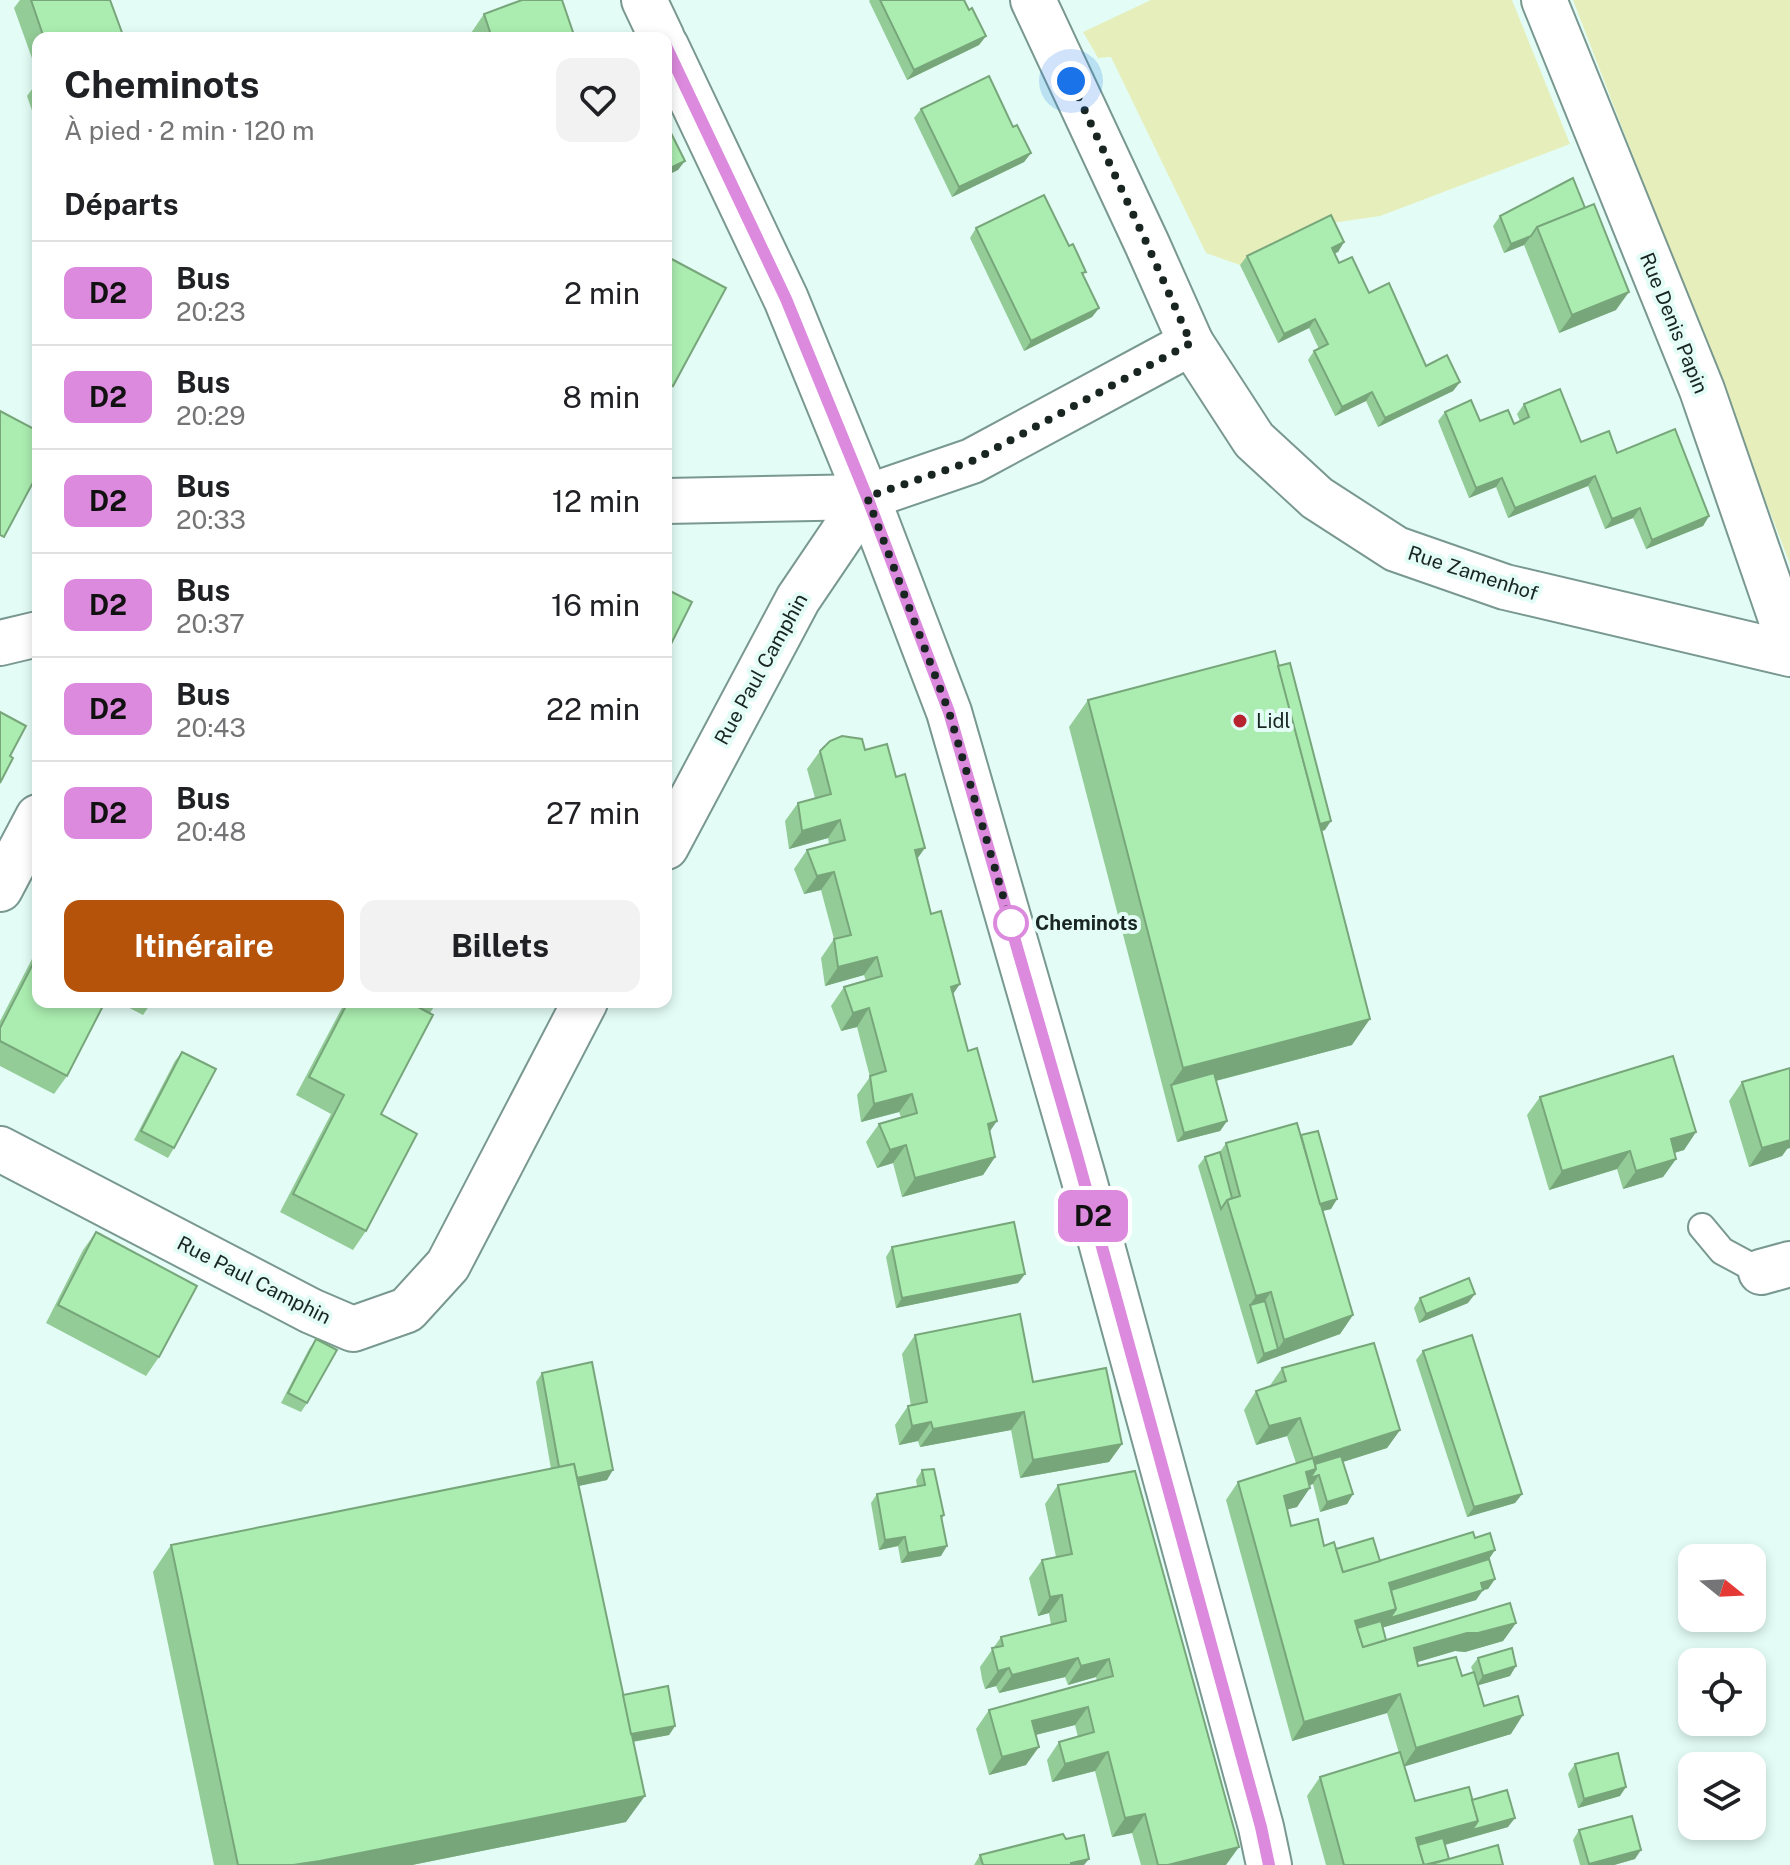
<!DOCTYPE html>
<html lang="fr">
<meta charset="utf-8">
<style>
:root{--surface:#fff;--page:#f2f2f2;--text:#202124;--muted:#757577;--line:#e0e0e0;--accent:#b45309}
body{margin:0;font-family:"Public Sans",sans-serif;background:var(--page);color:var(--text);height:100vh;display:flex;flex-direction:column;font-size:30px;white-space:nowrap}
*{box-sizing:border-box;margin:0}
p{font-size:26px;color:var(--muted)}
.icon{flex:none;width:44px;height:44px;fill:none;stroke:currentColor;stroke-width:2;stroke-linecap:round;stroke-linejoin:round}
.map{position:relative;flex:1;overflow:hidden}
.side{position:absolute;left:32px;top:32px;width:640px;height:976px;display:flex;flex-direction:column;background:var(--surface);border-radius:16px;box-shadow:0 4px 12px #0003}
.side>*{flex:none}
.badge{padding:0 16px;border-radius:12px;font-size:28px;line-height:52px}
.needle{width:52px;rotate:108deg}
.buttons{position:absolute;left:1678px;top:1544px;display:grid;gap:16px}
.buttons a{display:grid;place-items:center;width:88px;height:88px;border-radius:16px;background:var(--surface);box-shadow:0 4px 12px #0003;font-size:40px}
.you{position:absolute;width:40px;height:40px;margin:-20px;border:6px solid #fff;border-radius:50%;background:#1a73e8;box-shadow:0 0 0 12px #1a73e833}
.map>.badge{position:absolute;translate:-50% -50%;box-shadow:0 0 0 4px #fff}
h2{padding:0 32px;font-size:30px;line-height:72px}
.round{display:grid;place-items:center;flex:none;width:84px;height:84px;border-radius:16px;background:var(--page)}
.headline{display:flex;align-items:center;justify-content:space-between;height:136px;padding:0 32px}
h1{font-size:38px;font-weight:700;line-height:60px}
.primary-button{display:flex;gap:16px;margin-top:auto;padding:16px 32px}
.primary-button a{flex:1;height:92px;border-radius:16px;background:var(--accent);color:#fff;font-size:32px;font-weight:700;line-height:92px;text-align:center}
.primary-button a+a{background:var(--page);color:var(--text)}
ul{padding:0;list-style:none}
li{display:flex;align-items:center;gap:24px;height:104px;padding:0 32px;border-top:2px solid var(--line)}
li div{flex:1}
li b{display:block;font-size:30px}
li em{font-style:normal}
li .badge{min-width:88px;font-weight:700;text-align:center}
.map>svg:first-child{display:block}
.green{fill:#e6efbc}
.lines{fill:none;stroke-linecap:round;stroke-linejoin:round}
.service-casing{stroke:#799890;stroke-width:30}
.minor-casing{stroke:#799890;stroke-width:48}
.service{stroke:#fff;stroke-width:26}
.minor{stroke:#fff;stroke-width:44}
.wall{fill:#93cc97}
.shaded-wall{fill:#78a67b}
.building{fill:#abedb0;stroke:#78a67b;stroke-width:2}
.line-casing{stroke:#fff;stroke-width:18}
.line{stroke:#dc8add;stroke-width:12}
.walk{stroke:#182521;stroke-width:8;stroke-dasharray:0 14.4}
.poi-dot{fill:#b62430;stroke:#e3fdf6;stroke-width:3}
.stop-dot{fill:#fff;stroke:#dc8add;stroke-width:4}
.labels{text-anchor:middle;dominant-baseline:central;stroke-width:8;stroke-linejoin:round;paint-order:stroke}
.street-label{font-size:20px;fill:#182521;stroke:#e3fdf6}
.poi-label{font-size:20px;fill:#182521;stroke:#e3fdf6;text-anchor:start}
.stop-label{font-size:20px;font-weight:bold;fill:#182521;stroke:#e3fdf6;text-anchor:start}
</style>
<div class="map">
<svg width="1790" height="1865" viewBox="0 0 1790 1865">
<rect width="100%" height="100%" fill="#e3fdf6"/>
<!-- green -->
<g class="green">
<path d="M1151 0H1512L1570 144 1380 216 1325 224 1240 265 1206 253 1111 57 1098 58 1083 32Z"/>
<path d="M1573 0H1790V564Z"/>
</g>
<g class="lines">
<!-- service casing -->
<g class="service-casing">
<path id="service" d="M1702 1227 1722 1251 1761 1272"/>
</g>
<!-- minor casing -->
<g class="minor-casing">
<g id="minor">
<path d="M644 0 662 38"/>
<path d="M1033 0 1147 244 1191 343 1254 440 1317 498 1396 549 1505 587 1790 654"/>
<path d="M1544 0 1702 390 1781 619 1790 651"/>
<path d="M666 46 786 299 867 497 949 712 1084 1180 1261 1827 1269 1865"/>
<path d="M666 501 867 497 972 461 1191 343"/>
<path d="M0 643 38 634"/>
<path d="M666 847 798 599 867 497"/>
<path d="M0 889 38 817"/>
<path d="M0 1149 311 1311 353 1329 407 1310 448 1265 585 1002"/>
<path d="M1761 1272 1790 1264"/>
</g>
</g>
<!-- service -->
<use href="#service" class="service"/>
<!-- minor -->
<use href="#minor" class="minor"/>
</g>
<!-- wall -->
<g class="wall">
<path d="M20 0H110L124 38H38V75L14 8Z"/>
<path d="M870 0H964L969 10 986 36 979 45 907 80 869 1Z"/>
<path d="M484 14 575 38H473L471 33Z"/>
<path d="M38 81V128L27 96Z"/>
<path d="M921 109 1013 127 1031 153 1024 162 952 197 914 118Z"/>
<path d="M1573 178 1616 310 1559 333 1524 245 1504 253 1493 226 1500 216Z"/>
<path d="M976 228 1083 275 1099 308 1092 317 1024 351 970 238Z"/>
<path d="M1344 242 1338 252 1334 253 1339 263 1369 293 1426 366 1460 382 1453 391 1378 427 1366 401 1335 416 1308 360 1314 351 1319 349 1309 328 1278 343 1240 265 1247 256Z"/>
<path d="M666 256 673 386 666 397Z"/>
<path d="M1524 404 1581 442 1617 453 1709 516 1703 526 1646 549 1633 518 1605 529 1588 486 1508 518 1496 487 1469 498 1438 421 1445 412 1480 421 1514 424 1520 421 1517 414Z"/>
<path d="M1278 666 1325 830 1322 831 1352 1045 1216 1081 1227 1121 1220 1131 1177 1142 1069 727 1088 700Z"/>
<path d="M865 750 917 859 995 1157 983 1175 902 1197 893 1163 877 1168 866 1142 879 1124 901 1117 899 1112 861 1122 857 1095 870 1077 857 1027 841 1031 831 1006 844 987 866 981 864 975 825 986 821 958 834 939 821 890 804 894 794 869 807 850 829 844 828 838 789 849 785 821 798 803 815 798 807 769 820 751Z"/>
<path d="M38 950V1002L67 1076 54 1094 0 1066V1021L33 957Z"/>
<path d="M118 1002H152L143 1015Z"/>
<path d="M345 1002H437L430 1013 381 1114 366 1231 353 1250 280 1212 331 1114 296 1095Z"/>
<path d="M182 1052 174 1148 168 1158 134 1140 175 1061Z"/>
<path d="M1742 1082 1787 1149 1782 1156 1749 1167 1729 1101Z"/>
<path d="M1540 1097 1696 1132 1684 1150 1675 1153 1676 1159 1663 1177 1623 1189 1617 1169 1549 1190 1527 1115Z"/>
<path d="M1301 1135 1337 1199 1331 1209 1322 1211 1353 1315 1340 1334 1257 1364 1198 1166 1205 1157 1220 1152 1226 1143Z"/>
<path d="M96 1232 159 1357 146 1376 46 1323 83 1250Z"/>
<path d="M892 1247 1025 1274 1018 1283 896 1308 886 1257Z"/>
<path d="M1420 1298 1468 1303 1419 1323 1414 1308Z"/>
<path d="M915 1335 1033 1382 1122 1444 1109 1462 1020 1478 1011 1430 920 1447 918 1441 899 1445 895 1425 908 1406H911L902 1354Z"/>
<path d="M316 1339 307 1403 301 1412 281 1403 309 1349Z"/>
<path d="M1423 1351 1522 1494 1515 1503 1467 1517 1416 1360Z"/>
<path d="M1282 1368 1400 1430 1387 1448 1343 1462 1353 1494 1347 1504 1320 1512 1313 1484 1309 1486 1297 1507 1287 1509 1291 1526 1324 1546 1380 1561 1475 1538 1495 1550 1489 1559 1495 1579 1488 1589 1483 1590 1476 1600 1383 1627 1386 1640 1516 1623 1503 1641 1465 1652 1455 1651 1417 1662 1418 1666 1462 1676 1473 1672 1471 1667 1478 1658 1510 1676 1478 1685 1484 1706 1511 1734 1404 1766 1415 1801 1472 1800 1508 1827 1445 1845 1449 1859 1503 1865H1326L1307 1796 1320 1777 1399 1753 1387 1713 1292 1741 1226 1500 1238 1482 1296 1463 1287 1436 1256 1445 1244 1410 1256 1391 1269 1387Z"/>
<path d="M542 1373 607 1480 578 1486 623 1695 675 1726 669 1735 633 1742 626 1822 412 1865H214L153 1572 171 1545 551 1469 536 1382Z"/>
<path d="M922 1470 944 1515 942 1519 941 1556 901 1563 898 1546 879 1550 871 1503 877 1494 917 1486 916 1480Z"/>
<path d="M1058 1485 1226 1865H1141L1132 1833 1112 1837 1095 1771 1052 1782 1047 1760 1059 1742 1078 1737 1075 1725 1036 1735 1026 1765 989 1775 976 1729 989 1710 1097 1681 1096 1677 1068 1685 1065 1677 999 1693 996 1686 985 1689 982 1679 980 1667 1001 1637 1051 1625 1049 1613 1038 1616 1029 1578 1042 1560 1056 1557 1045 1504Z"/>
<path d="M1575 1764 1620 1796 1578 1808 1568 1774Z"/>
<path d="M1579 1830 1635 1859 1614 1865H1580L1573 1840Z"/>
<path d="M980 1855 1084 1865H974Z"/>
</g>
<!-- shaded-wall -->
<g class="shaded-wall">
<path d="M986 36 979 45 907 80 914 70Z"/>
<path d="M1031 153 1024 162 952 197 959 187Z"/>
<path d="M685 161 678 170 666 176V170Z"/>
<path d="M1531 236 1524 245 1504 253 1511 244Z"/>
<path d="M1344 242 1338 252 1325 258 1332 248Z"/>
<path d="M1629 292 1616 310 1559 333 1572 315Z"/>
<path d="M1099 308 1092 317 1024 351 1031 341Z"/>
<path d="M1315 319 1309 328 1278 343 1284 334Z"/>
<path d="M1460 382 1453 391 1378 427 1385 418Z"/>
<path d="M1372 392 1366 401 1335 416 1342 407Z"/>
<path d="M1595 476 1588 486 1508 518 1515 508Z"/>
<path d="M1502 478 1496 487 1469 498 1476 488Z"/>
<path d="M1640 508 1633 518 1605 529 1612 519Z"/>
<path d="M1709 516 1703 526 1646 549 1652 540Z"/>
<path d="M840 820 828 838 789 849 802 831Z"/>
<path d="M1331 821 1325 830 1298 838 1304 828Z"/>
<path d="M925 848 912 866 915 850Z"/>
<path d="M834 872 821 890 804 894 817 876Z"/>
<path d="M877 957 864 975 825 986 838 967Z"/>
<path d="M960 984 947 1003 951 987Z"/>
<path d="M869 1008 857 1027 841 1031 853 1013Z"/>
<path d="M1370 1019 1352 1045 1173 1092 1171 1085 1183 1068Z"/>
<path d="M912 1094 899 1112 861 1122 874 1104Z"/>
<path d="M997 1121 984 1140 988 1124Z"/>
<path d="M1227 1121 1220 1131 1177 1142 1184 1133Z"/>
<path d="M1696 1132 1684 1150 1658 1157 1671 1139Z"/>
<path d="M1790 1138V1148L1787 1149 1782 1156 1749 1167 1762 1148Z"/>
<path d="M906 1145 893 1163 877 1168 890 1150Z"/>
<path d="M1630 1151 1617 1169 1549 1190 1562 1171Z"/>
<path d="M995 1157 983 1175 902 1197 915 1178Z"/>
<path d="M1676 1159 1663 1177 1623 1189 1636 1171Z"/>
<path d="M1337 1199 1331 1209 1306 1215 1312 1206Z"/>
<path d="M1025 1274 1018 1283 896 1308 902 1298Z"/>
<path d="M1271 1292 1258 1311 1250 1305 1256 1296Z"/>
<path d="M1475 1294 1468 1303 1419 1323 1426 1314Z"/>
<path d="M1353 1315 1340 1334 1271 1359 1284 1340Z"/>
<path d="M1278 1349 1271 1359 1257 1364 1264 1354Z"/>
<path d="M1024 1412 1011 1430 920 1447 933 1429Z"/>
<path d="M1300 1418 1287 1436 1256 1445 1269 1426Z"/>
<path d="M931 1422 918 1441 899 1445 912 1426Z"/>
<path d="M1400 1430 1387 1448 1314 1471 1303 1487 1293 1491 1313 1458Z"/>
<path d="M1122 1444 1109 1462 1020 1478 1033 1460Z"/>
<path d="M613 1470 607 1480 555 1491 562 1482Z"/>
<path d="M1319 1475 1313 1484 1303 1487 1310 1478Z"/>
<path d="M1310 1488 1297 1507 1271 1514 1284 1496Z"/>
<path d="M1353 1494 1347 1504 1320 1512 1327 1502Z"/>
<path d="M1522 1494 1515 1503 1467 1517 1474 1507Z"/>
<path d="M905 1537 898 1546 879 1550 885 1540Z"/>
<path d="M947 1546 941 1556 901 1563 908 1553Z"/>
<path d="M1495 1550 1482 1569 1385 1599 1389 1583Z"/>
<path d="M1495 1579 1488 1589 1483 1590 1476 1600 1351 1637 1355 1621Z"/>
<path d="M1062 1595 1049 1613 1038 1616 1050 1597Z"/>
<path d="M1516 1623 1503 1641 1465 1652 1455 1651 1401 1667 1414 1648 1467 1633Z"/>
<path d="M1078 1658 1065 1677 999 1693 1012 1675Z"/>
<path d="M1109 1659 1096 1677 1068 1685 1081 1666Z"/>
<path d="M1516 1666 1510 1676 1476 1686 1483 1676Z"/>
<path d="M1009 1668 996 1686 985 1689 998 1671Z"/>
<path d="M1400 1694 1387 1713 1292 1741 1304 1722Z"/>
<path d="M1088 1707 1075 1725 1019 1739 1032 1721Z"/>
<path d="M1523 1715 1511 1734 1403 1767 1416 1748Z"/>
<path d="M675 1726 669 1735 609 1746 616 1737Z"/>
<path d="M1039 1747 1026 1765 989 1775 1002 1757Z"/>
<path d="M1108 1752 1095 1771 1052 1782 1065 1764Z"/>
<path d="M1626 1787 1620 1796 1578 1808 1584 1799Z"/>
<path d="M645 1796 626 1822 412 1865H293Z"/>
<path d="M1145 1814 1132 1833 1112 1837 1125 1818Z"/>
<path d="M1515 1818 1508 1827 1412 1854 1416 1838 1478 1821Z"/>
<path d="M1239 1847 1226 1865H1168Z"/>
<path d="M1641 1850 1635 1859 1614 1865H1588Z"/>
<path d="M1089 1859 1084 1865H1069L1071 1863Z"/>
</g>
<!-- building -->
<g class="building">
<path d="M31 0H110L124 38H44Z"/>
<path d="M522 0H562L575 38H492L484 14Z"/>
<path d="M880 0H964L969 10 972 8 986 36 914 70Z"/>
<path d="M989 76 1013 127 1017 125 1031 153 959 187 921 109Z"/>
<path d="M666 123 685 161 666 170Z"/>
<path d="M1573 178 1585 208 1537 227 1531 236 1511 244 1500 216Z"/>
<path d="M1044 195 1069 246 1073 244 1086 272 1082 273 1099 308 1031 341 976 228Z"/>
<path d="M1594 204 1629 292 1572 315 1537 227Z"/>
<path d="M1331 215 1344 242 1332 248 1339 263 1352 257 1369 293 1389 283 1426 366 1447 355 1460 382 1385 418 1372 392 1342 407 1314 351 1328 344 1315 319 1284 334 1247 256Z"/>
<path d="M666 256 726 288 673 386 666 382Z"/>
<path d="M1560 389 1581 442 1609 431 1617 453 1675 429 1709 516 1652 540 1640 508 1612 519 1595 476 1515 508 1502 478 1476 488 1445 412 1471 400 1480 421 1508 410 1514 424 1529 417 1524 404Z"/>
<path d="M0 411 38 431V473L4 537 0 535Z"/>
<path d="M666 589 692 602 666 654Z"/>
<path d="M1275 651 1370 1019 1183 1068 1088 700Z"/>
<path d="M1290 663 1331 821 1320 824 1278 666Z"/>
<path d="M0 712 26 726 10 756 13 758 0 783Z"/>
<path d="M842 736 862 739 865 750 887 744 896 777 905 774 925 848 915 850 931 914 941 911 960 984 951 987 968 1051 977 1048 997 1121 988 1124 995 1157 915 1178 906 1145 890 1150 879 1124 917 1113 912 1094 874 1104 870 1076 886 1071 869 1008 853 1013 844 987 882 976 877 957 838 967 834 939 851 935 834 872 817 876 807 850 845 840 840 820 802 831 798 803 831 794 820 751 830 741Z"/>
<path d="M38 954V1002H105L67 1076 0 1041V1028Z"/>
<path d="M348 1002H409L433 1015 381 1114 417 1134 366 1231 293 1194 344 1095 309 1077Z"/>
<path d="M182 1052 216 1069 174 1148 141 1131Z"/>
<path d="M1673 1056 1696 1132 1671 1139 1676 1159 1636 1171 1630 1151 1562 1171 1540 1097Z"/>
<path d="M1790 1068V1140L1762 1148 1742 1082Z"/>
<path d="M1214 1073 1227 1121 1184 1133 1171 1085Z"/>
<path d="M1297 1123 1353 1315 1284 1340 1271 1292 1256 1296 1227 1200 1240 1196 1226 1143Z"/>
<path d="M1318 1131 1337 1199 1320 1204 1301 1135Z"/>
<path d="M1220 1152 1232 1198 1227 1200 1221 1209 1205 1157Z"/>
<path d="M1014 1222 1025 1274 902 1298 892 1247Z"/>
<path d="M96 1232 197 1286 159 1357 58 1305Z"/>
<path d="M1469 1278 1475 1294 1426 1314 1420 1298Z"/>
<path d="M1265 1301 1278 1349 1264 1354 1250 1305Z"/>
<path d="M1020 1314 1033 1382 1106 1368 1122 1444 1033 1460 1024 1412 933 1429 931 1422 912 1426 908 1406 927 1402 915 1335Z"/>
<path d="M1472 1335 1522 1494 1474 1507 1423 1351Z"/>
<path d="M316 1339 337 1350 307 1403 288 1393Z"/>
<path d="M1374 1343 1400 1430 1313 1458 1316 1469 1306 1472 1310 1488 1284 1496 1291 1526 1318 1519 1324 1546 1334 1542 1343 1572 1473 1532 1475 1538 1490 1533 1495 1550 1389 1583 1396 1609 1355 1621 1363 1647 1510 1603 1516 1623 1478 1633H1467L1414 1648 1418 1666 1456 1657 1462 1676 1474 1672 1484 1706 1518 1696 1523 1715 1416 1748 1400 1694 1304 1722 1238 1482 1313 1458 1300 1418 1269 1426 1256 1391 1286 1381 1282 1368Z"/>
<path d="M592 1362 613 1470 577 1478 574 1464 559 1467 542 1373Z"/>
<path d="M1341 1456 1353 1494 1327 1502 1319 1475 1310 1478 1316 1469 1315 1464Z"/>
<path d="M574 1464 645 1796 320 1861 293 1865H238L171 1545Z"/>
<path d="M934 1469 944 1515 941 1516 947 1546 908 1553 905 1537 885 1540 877 1494 925 1485 922 1470Z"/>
<path d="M1135 1471 1239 1847 1168 1865H1158L1145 1814 1125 1818 1108 1752 1065 1764 1059 1742 1094 1732 1088 1707 1032 1721 1039 1747 1002 1757 989 1710 1113 1676 1109 1659 1081 1666 1078 1658 1012 1675 1009 1668 998 1671 992 1648 1003 1646 1001 1637 1066 1621 1062 1595 1050 1597 1042 1560 1072 1554 1058 1485Z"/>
<path d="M1373 1538 1380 1561 1343 1572 1336 1549Z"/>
<path d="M1489 1559 1495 1579 1481 1583 1483 1590 1390 1618 1396 1609 1391 1590Z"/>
<path d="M1381 1621 1386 1640 1363 1647 1357 1628Z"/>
<path d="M1512 1648 1516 1666 1483 1676 1478 1658Z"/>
<path d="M668 1686 675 1726 631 1734 623 1695Z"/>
<path d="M1400 1752 1415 1801 1469 1787 1478 1821 1416 1838 1424 1865H1344L1320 1777Z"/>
<path d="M1618 1753 1626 1787 1584 1799 1575 1764Z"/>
<path d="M1507 1790 1515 1818 1472 1830 1478 1821 1472 1800Z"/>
<path d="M1632 1816 1641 1850 1589 1864 1579 1830Z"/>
<path d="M1063 1834 1066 1839 1084 1835 1089 1859 1071 1863V1865H983L980 1855Z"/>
<path d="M1443 1838 1449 1859 1424 1865 1418 1845Z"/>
<path d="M1498 1845 1503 1865H1428Z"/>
</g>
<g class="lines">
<!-- line casing -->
<g class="line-casing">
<path id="line" d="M666 46 786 299 867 497 949 712 1076 1152 1261 1827 1269 1865"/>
</g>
<!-- line -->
<use href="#line" class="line"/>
<!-- walk -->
<path class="walk" d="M1011 923 949 712 867 497 972 461 1191 343 1147 244 1071 81"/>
</g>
<!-- markers -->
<circle class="poi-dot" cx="1240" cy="721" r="8"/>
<circle class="stop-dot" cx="1011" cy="923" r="16"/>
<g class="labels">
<!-- street labels -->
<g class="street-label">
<text transform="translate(1674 323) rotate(68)">Rue Denis Papin</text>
<text transform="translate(1473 573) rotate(18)">Rue Zamenhof</text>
<text transform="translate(761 669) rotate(-61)">Rue Paul Camphin</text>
<text transform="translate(254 1280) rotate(27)">Rue Paul Camphin</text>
</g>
<!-- poi labels -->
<g class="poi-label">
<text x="1256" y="721">Lidl</text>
</g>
<!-- stop labels -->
<g class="stop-label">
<text x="1035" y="923">Cheminots</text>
</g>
</g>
</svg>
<div class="buttons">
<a><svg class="needle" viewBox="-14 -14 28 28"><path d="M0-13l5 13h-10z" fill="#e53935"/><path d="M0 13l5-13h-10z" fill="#757577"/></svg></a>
<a><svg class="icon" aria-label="locate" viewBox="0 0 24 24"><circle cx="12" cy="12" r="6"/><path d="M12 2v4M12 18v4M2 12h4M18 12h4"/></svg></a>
<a><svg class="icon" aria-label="layers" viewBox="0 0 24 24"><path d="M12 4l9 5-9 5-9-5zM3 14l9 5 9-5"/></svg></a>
</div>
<div class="you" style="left:1071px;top:81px"></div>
<b class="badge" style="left:1093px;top:1216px;background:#dc8add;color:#111">D2</b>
<section class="side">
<div class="headline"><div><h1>Cheminots</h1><p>À pied · 2 min · 120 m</p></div><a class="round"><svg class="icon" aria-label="heart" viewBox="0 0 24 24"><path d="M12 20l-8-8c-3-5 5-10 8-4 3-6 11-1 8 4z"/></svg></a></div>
<h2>Départs</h2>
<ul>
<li><span class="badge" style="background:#dc8add;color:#111">D2</span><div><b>Bus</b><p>20:23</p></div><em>2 min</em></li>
<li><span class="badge" style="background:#dc8add;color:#111">D2</span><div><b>Bus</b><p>20:29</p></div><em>8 min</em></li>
<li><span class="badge" style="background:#dc8add;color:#111">D2</span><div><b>Bus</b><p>20:33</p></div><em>12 min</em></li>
<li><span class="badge" style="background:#dc8add;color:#111">D2</span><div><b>Bus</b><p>20:37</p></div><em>16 min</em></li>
<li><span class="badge" style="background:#dc8add;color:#111">D2</span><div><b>Bus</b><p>20:43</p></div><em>22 min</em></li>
<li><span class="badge" style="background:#dc8add;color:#111">D2</span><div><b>Bus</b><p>20:48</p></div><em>27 min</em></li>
</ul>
<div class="primary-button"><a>Itinéraire</a><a>Billets</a></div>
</section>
</div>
